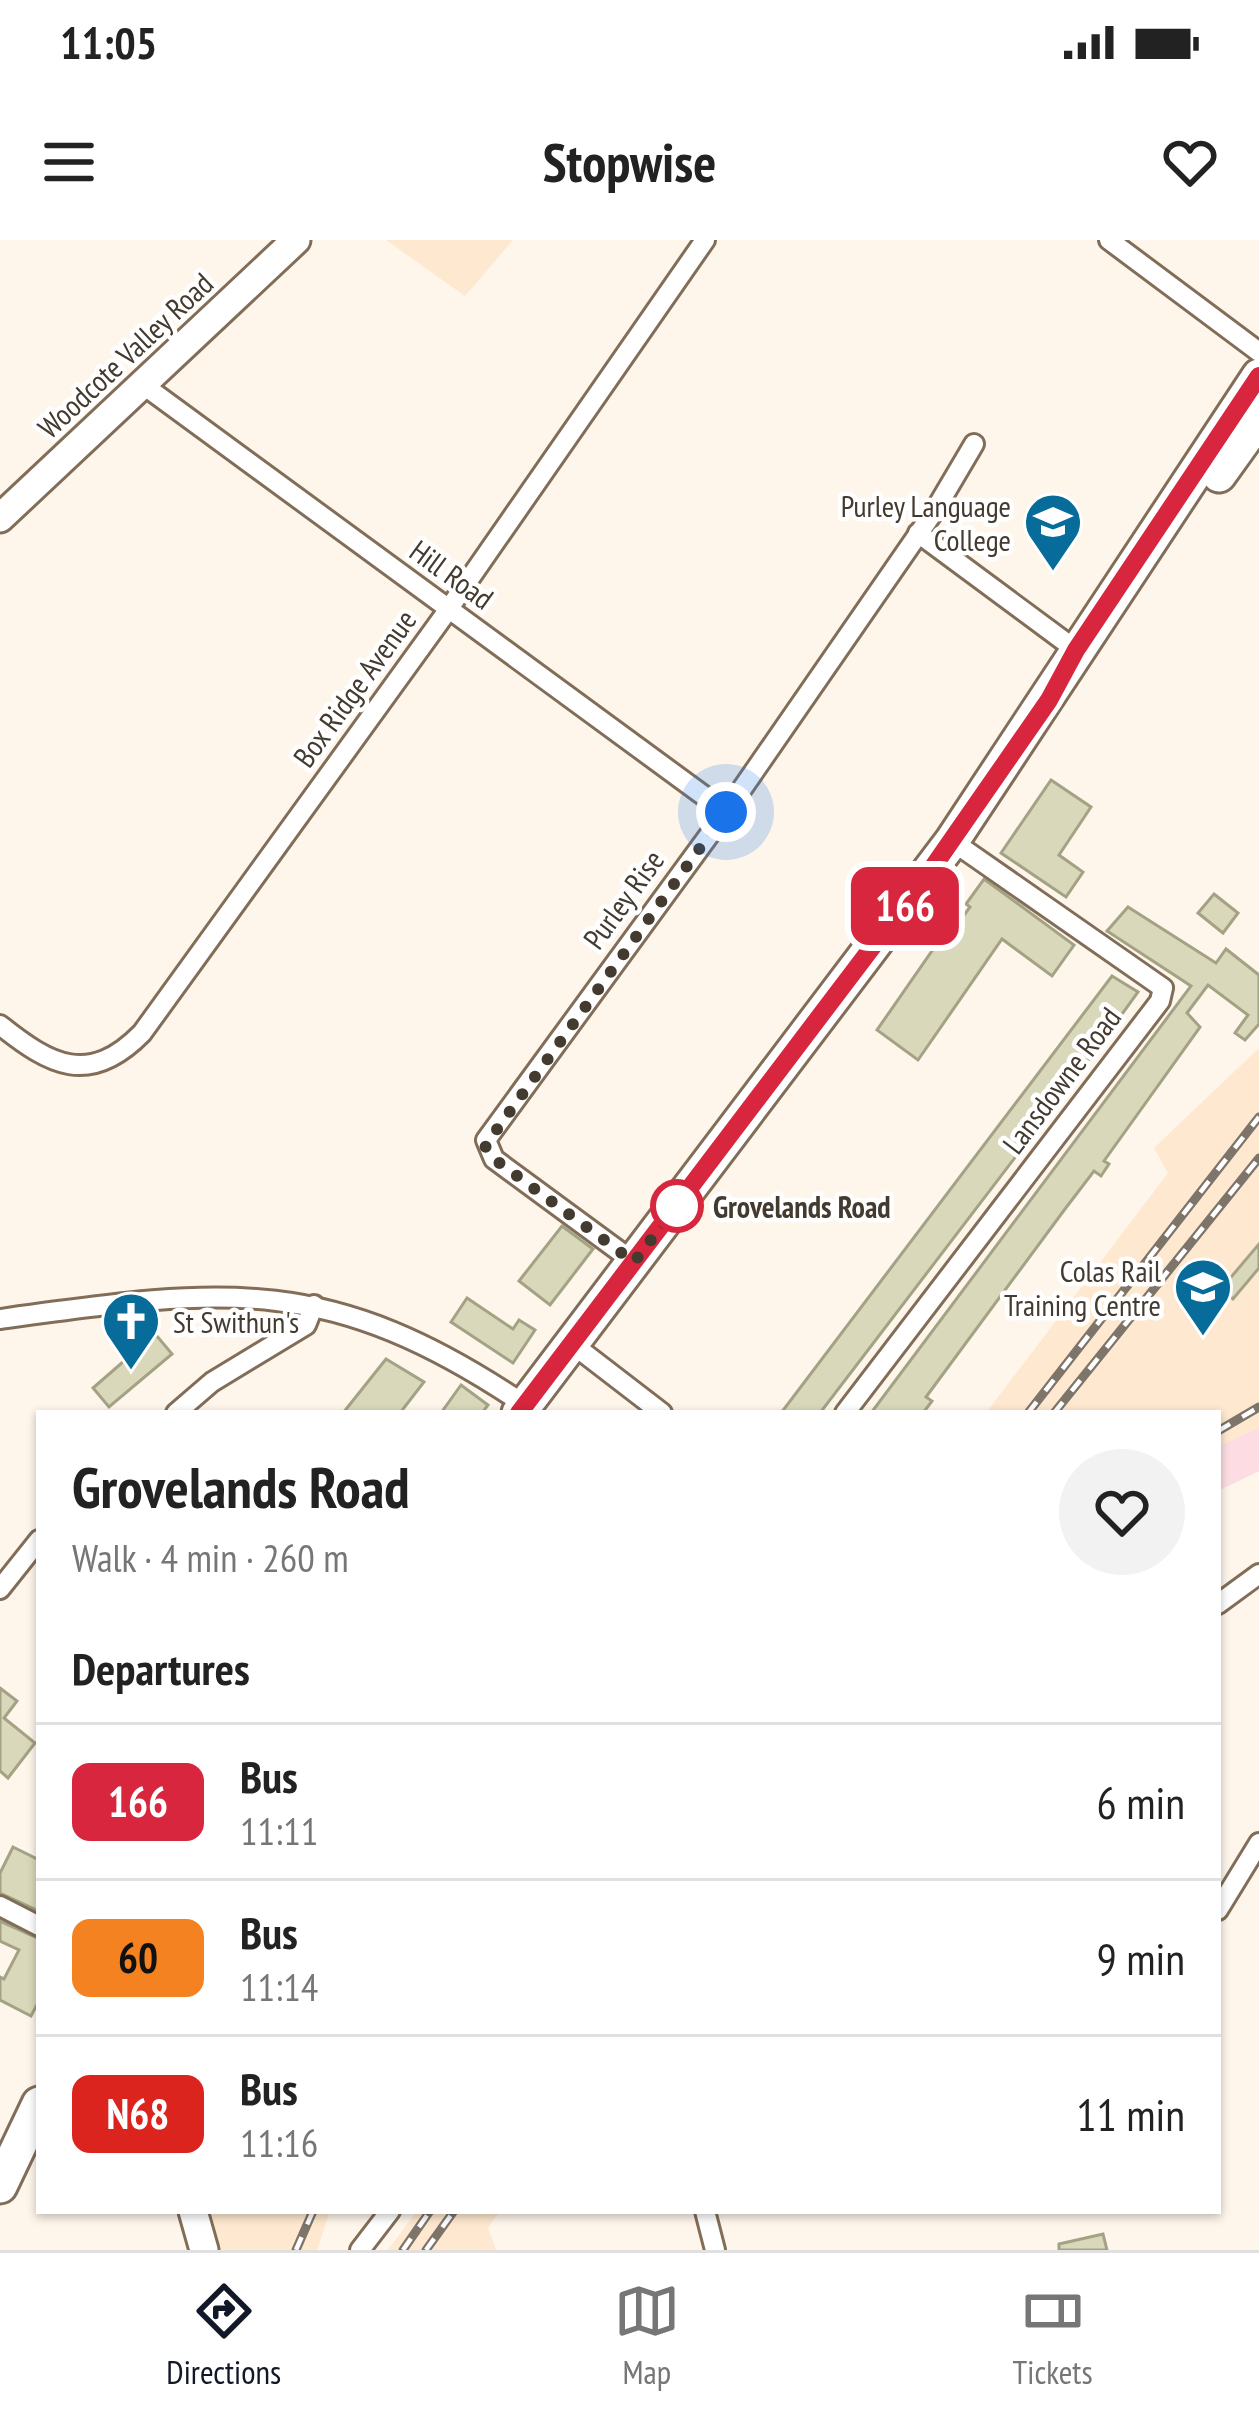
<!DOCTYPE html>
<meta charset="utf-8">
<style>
:root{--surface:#fff;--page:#f2f2f2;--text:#222;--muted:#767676;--line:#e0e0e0;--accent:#111827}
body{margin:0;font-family:"PT Sans Narrow",sans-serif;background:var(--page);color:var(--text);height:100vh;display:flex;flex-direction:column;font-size:45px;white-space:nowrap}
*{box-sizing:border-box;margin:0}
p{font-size:39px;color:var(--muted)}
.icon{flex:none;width:66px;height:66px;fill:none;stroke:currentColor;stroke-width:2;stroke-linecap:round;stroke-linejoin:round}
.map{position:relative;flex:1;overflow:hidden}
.side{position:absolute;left:36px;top:1170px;width:1185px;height:804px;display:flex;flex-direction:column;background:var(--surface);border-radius:0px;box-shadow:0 3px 9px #0004}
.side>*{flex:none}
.badge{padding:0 24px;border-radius:18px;font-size:42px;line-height:78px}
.you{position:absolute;width:60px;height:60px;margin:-30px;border:9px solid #fff;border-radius:50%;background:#1a73e8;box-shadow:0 0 0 18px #1a73e833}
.map>.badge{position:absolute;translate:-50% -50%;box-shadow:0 0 0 6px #fff}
h2{padding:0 36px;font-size:45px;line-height:108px}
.round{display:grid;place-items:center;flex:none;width:126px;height:126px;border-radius:63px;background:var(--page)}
.head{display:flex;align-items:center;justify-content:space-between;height:204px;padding:0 36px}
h1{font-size:57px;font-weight:700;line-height:90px}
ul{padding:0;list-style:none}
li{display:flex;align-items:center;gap:36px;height:156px;padding:0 36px;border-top:3px solid var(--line)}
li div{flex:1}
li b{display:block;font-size:45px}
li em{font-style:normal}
li .badge{min-width:132px;font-weight:700;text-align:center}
.status{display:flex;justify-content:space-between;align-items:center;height:84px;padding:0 60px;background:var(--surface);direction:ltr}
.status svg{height:33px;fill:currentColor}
header{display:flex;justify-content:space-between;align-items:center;height:156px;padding:0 36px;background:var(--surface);font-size:54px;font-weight:700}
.tab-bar{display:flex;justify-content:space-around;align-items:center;height:168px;border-top:3px solid var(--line);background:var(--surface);font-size:33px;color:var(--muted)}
.tab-bar a{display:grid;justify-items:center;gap:6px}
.tab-bar .on{color:var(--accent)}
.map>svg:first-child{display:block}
.built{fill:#fee8cf}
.green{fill:#fddde3}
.building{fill:#dad8ba;stroke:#a3a284;stroke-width:3}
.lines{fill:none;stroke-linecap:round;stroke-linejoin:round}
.street-casing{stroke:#826e58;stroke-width:24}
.secondary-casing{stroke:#826e58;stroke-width:33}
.highway-casing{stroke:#826e58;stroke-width:39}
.street{stroke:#fff;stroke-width:18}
.secondary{stroke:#fff;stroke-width:27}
.highway{stroke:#fff;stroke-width:33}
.rail-casing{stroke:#7d746a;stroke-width:9}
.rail{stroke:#fff;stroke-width:4.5;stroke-dasharray:14;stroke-linecap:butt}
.line-casing{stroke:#fff;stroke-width:27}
.line{stroke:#d7263d;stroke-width:18}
.walk{stroke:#433a30;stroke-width:12;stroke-dasharray:0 21.6}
.stop-dot{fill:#fff;stroke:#d7263d;stroke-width:6}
.labels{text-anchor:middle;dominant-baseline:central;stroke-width:9;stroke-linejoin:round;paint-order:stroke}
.street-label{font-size:30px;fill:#433a30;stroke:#fff}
.poi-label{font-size:30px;fill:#433a30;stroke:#fff;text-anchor:end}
.stop-label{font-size:30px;font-weight:bold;fill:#433a30;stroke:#fff;text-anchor:start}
</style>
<div class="status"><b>11:05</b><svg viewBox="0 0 49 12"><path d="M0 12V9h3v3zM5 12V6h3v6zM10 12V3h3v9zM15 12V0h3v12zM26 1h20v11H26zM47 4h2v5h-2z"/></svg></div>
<header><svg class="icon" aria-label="menu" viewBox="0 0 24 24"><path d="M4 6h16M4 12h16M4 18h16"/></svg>Stopwise<svg class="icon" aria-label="heart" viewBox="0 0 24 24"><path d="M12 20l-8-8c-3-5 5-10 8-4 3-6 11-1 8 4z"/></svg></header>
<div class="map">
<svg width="1259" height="2010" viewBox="0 0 1259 2010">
<rect width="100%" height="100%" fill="#fef5eb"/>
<!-- built -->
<g class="built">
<path d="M386 0H513L465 56Z"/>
<path d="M1259 808V1187L1218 1207V1173H986L1168 933 1154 908Z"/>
<path d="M211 1971H330L317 2010H220Z"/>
<path d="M417 1971H500L488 1988 496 2010H388Z"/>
</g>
<!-- green -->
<path class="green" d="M1259 1187V1231L1218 1251V1207Z"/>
<!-- building -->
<g class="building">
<path d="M1051 540 1091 567 1059 615 1083 632 1066 657 1001 613Z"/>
<path d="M984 639 1074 705 1052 736 1002 699 918 820 877 790 941 698 945 701 970 667 966 664Z"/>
<path d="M1214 654 1238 673 1223 693 1198 673Z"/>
<path d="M1128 667 1216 723 1226 709 1259 735V784L1245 800 1235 793 1248 775 1208 745 1187 773 1200 787 1104 921 1109 924 1101 936 1094 931 1065 969 926 1157 932 1161 923 1173H871L1191 746 1107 691Z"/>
<path d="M1112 736 1138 752 1078 835 820 1173H781Z"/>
<path d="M562 986 593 1009 550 1065 519 1041Z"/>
<path d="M1259 1004V1028L1233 1059 1221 1049Z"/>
<path d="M467 1058 513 1089 519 1080 535 1090 513 1123 451 1082Z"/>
<path d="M140 1095 147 1104 157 1096 172 1114 109 1167 93 1148 131 1115 125 1108Z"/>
<path d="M386 1119 424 1142 400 1173H343Z"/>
<path d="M461 1145 488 1165 482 1173H441Z"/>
<path d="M0 1448 17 1461 4 1478 35 1503 8 1538 0 1531Z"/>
<path d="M13 1607 39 1620V1671L0 1653V1633Z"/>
<path d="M0 1681 39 1699V1761L31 1776 0 1760V1737L4 1739 19 1710 0 1701Z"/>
<path d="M1103 1994 1107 2010H1059V2004Z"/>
</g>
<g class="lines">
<!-- street casing -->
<g class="street-casing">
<g id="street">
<path d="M1109 0 1259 112"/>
<path d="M142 144 726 572"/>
<path d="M918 293 1076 410"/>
<path d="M0 785C50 825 89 847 142 793L443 377 705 0"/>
<path d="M634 1022 494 919 486 900 726 572 935 270 974 204"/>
<path d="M0 1079C224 1048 328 1032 525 1165"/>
<path d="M571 1103 662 1173"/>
<path d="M176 1173 212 1142 306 1085 314 1065"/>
<path d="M845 1173 1160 761 1163 748 952 601"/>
<path d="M0 1349 39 1300"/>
<path d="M1218 1364 1259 1334"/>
<path d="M0 1666 39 1686"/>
<path d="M1218 1670 1259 1603"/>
<path d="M705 1971 715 2010"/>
<path d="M360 2010 390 1971"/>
</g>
</g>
<!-- secondary casing -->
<g class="secondary-casing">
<g id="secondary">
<path d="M0 278 296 0"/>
<path d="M193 1971 204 2010"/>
</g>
</g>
<!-- highway casing -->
<g class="highway-casing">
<g id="highway">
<path d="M1219 235 1259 179"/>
<path d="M519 1173 952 601 1259 136"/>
<path d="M0 1946 39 1864"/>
</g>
</g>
<!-- street -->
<use href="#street" class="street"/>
<!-- secondary -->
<use href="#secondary" class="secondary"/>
<!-- highway -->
<use href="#highway" class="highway"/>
<!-- rail casing -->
<g class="rail-casing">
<g id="rail">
<path d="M1028 1173 1259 877"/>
<path d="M1054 1173 1259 918"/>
<path d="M1218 1191 1259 1167"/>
<path d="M296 2010 313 1971"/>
<path d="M403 2010 430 1971"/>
<path d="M426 2010 454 1971"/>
</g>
</g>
<!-- rail -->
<use href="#rail" class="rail"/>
</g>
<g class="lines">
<!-- line casing -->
<g class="line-casing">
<path id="line" d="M519 1173 933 627 1049 460 1076 410 1259 136"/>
</g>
<!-- line -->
<use href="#line" class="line"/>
<!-- walk -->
<path class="walk" d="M677 966 634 1022 494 919 485 906 726 572"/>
</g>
<!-- icons -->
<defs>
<g id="university-pin" transform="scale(3)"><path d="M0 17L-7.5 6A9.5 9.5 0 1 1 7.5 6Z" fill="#086c9a" stroke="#fff"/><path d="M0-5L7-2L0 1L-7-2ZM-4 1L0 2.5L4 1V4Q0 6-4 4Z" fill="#fff"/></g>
<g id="church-pin" transform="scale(3)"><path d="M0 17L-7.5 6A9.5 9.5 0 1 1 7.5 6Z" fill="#086c9a" stroke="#fff"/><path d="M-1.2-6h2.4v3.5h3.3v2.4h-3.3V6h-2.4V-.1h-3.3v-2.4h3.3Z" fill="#fff"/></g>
</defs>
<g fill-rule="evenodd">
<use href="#university-pin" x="1053" y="282"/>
<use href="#university-pin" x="1203" y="1047"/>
<use href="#church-pin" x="131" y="1081"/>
</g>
<!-- markers -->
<circle class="stop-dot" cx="677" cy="966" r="24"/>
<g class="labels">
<!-- street labels -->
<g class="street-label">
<text transform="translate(125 115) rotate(-43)">Woodcote Valley Road</text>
<text transform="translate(452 334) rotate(36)">Hill Road</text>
<text transform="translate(354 448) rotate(-54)">Box Ridge Avenue</text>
<text transform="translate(623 659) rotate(-54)">Purley Rise</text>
<text transform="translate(1061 840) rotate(-53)">Lansdowne Road</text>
</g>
<!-- poi labels -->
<g class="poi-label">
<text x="1011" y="265">Purley Language<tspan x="1011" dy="34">College</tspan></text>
<text x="1161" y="1030">Colas Rail<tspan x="1161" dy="34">Training Centre</tspan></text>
<text x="173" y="1081" text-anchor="start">St Swithun's</text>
</g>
<!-- stop labels -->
<g class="stop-label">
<text x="713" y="966">Grovelands Road</text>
</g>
</g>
</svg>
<div class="you" style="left:726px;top:572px"></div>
<b class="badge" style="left:905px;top:666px;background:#d7263d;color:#fff">166</b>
<section class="side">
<div class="head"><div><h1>Grovelands Road</h1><p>Walk · 4 min · 260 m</p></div><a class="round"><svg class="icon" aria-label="heart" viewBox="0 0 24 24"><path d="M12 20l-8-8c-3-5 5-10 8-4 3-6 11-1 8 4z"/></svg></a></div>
<h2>Departures</h2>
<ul>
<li><span class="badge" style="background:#d7263d;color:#fff">166</span><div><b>Bus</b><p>11:11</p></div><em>6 min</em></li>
<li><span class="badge" style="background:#f58220;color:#111">60</span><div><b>Bus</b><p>11:14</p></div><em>9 min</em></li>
<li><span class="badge" style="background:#dc241f;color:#fff">N68</span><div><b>Bus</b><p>11:16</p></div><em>11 min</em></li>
</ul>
</section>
</div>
<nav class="tab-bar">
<a class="on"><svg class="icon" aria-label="directions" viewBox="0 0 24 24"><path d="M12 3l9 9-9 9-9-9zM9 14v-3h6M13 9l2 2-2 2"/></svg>Directions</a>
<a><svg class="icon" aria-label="map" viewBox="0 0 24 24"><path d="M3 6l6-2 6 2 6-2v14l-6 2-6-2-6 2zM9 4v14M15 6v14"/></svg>Map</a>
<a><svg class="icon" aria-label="tickets" viewBox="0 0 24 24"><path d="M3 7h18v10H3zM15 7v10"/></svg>Tickets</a>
</nav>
